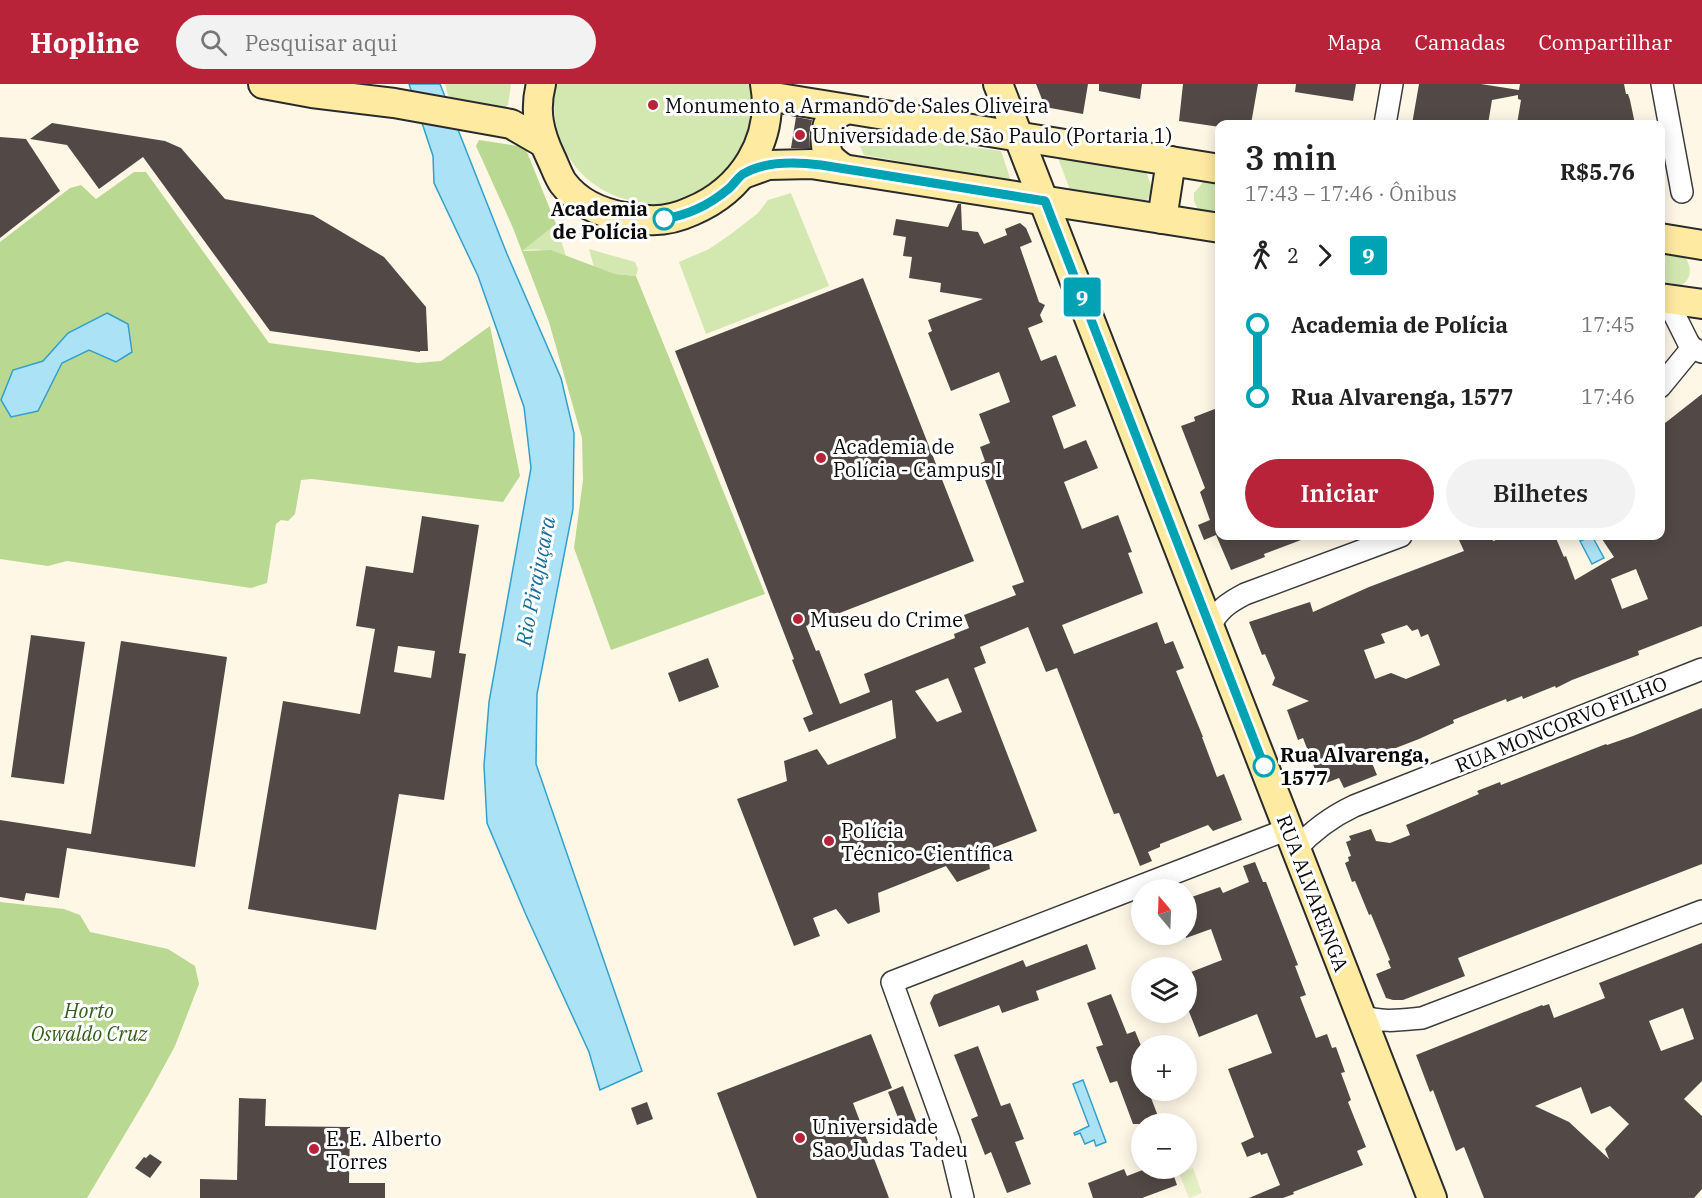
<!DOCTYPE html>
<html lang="pt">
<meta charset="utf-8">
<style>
:root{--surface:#fff;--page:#f2f2f2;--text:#222;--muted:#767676;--accent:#b8233a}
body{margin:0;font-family:"IBM Plex Serif",serif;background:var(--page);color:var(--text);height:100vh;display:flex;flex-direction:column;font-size:22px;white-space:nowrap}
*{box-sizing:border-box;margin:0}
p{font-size:20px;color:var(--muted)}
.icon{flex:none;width:33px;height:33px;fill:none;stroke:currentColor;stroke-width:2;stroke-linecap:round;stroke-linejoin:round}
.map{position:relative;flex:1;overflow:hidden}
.panel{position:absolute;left:1215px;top:36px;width:450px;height:420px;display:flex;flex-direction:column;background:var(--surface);border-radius:12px;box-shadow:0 3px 15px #0003}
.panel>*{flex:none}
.badge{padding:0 12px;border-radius:4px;font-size:21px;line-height:39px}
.needle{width:39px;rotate:341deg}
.fabs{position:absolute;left:1131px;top:795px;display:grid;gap:12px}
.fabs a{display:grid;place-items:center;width:66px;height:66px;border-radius:50%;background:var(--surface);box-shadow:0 3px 15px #0003;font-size:30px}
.map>.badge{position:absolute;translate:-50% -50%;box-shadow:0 0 0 3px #fff}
.legs{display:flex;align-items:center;gap:9px;height:66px;padding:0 30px;font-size:20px}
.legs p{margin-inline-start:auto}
.head{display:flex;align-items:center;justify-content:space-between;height:102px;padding:0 30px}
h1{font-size:33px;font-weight:600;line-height:45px}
.primary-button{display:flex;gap:12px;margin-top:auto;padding:12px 30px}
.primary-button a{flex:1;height:69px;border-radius:36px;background:var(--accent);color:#fff;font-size:24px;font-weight:600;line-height:69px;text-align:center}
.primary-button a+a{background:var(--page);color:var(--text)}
ul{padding:0 30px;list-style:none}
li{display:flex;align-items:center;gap:21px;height:72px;font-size:22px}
li i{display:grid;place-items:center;width:9px;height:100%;margin:0 8px;background:currentColor}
li i::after{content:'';width:15px;height:15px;margin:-8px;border:4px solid;border-radius:50%;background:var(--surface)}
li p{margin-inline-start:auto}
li:first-child i{background:linear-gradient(#0000 50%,currentColor 0)}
li:last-child i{background:linear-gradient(currentColor 50%,#0000 0)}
header{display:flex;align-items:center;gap:36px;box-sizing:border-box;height:84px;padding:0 30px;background:var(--accent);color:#fff}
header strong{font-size:28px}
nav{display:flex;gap:33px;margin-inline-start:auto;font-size:21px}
.search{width:420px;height:54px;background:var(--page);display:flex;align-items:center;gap:15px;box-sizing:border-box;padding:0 21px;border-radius:33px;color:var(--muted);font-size:22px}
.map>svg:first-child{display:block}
.green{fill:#d3e8b1}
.forest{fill:#b9d891}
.pitch{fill:#e4efc3}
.water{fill:#abe2f6;stroke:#33a0cc;stroke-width:1.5}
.building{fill:#524946;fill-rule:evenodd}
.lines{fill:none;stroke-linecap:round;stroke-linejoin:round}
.street-casing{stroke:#3c3c3c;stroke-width:24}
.secondary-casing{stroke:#2b2b2b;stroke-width:32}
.street{stroke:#fff;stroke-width:21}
.secondary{stroke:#ffeaa1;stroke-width:28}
.line-1-casing{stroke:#fff;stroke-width:14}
.line-1{stroke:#00a3b4;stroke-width:9}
.poi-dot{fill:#b8233a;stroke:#fff;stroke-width:2}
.stop-1-dot{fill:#fff;stroke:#00a3b4;stroke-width:3}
.labels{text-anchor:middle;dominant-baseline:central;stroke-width:6;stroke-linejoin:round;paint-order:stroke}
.poi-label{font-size:20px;fill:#090909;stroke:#fff;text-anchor:start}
.stop-label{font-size:20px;font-weight:bold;fill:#090909;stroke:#fff;text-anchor:end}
.street-label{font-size:20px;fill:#090909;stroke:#fff}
.park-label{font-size:20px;font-style:italic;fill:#315f1b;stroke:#fff}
.water-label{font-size:21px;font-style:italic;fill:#156e99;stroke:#fff}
</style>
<header>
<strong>Hopline</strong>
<div class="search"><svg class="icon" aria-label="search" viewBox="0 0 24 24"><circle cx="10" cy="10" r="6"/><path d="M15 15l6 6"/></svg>Pesquisar aqui</div>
<nav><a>Mapa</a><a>Camadas</a><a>Compartilhar</a></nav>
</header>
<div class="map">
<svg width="1702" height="1114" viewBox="0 0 1702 1114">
<rect width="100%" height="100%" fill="#fff7e6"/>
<!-- green -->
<g class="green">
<path d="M445 0H511L508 21 503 25 452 15 448 11Z"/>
<path d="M556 0H750C761 64 718 120 651 121 645 121 639 118 633 117 578 106 546 55 556 0Z"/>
<path d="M866 49 1001 67 1011 97 864 71 858 58Z"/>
<path d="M1058 74 1146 88 1151 101V111L1145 118 1070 106Z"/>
<path d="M1204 97 1219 100V129L1198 126 1194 117V109Z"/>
<path d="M791 109 829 202 706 250 679 178 709 165 731 150 758 129 768 116Z"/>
<path d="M556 140 566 172C551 166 537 164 521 167Z"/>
<path d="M589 165 635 178 638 185 636 192 615 190 594 183Z"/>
<path d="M1661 169 1685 173C1692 184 1692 194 1681 202L1661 199Z"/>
</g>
<!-- forest -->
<g class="forest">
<path d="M479 56 525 63 556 140 522 167 551 166 615 190 636 192 765 510 611 566 574 464 583 396 582 354 549 238 513 144 476 62Z"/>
<path d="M134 88H146L269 259 418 279 441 277 490 242 520 392 503 418 312 395 301 396 295 430 288 437 281 436 276 440 267 499 251 504 67 477 48 482 0 475V158L70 104 81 101 96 115Z"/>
<path d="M0 818 64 825 80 831 90 848 168 865 195 882 199 900 175 962 150 1008 87 1114H0Z"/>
</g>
<!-- pitch -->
<path class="pitch" d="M1193 1084 1202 1109 1189 1114 1179 1089Z"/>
<!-- water -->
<g class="water">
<path d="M409 0H440L507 170 561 294 574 349 573 425 537 610 536 680 642 987 600 1006 589 968 526 831 487 739 484 682 489 618 531 384 524 323 478 192 434 99 433 72Z"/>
<path d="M107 229 128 240 132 268 116 278 89 266 62 279 38 327 11 333 1 316 13 286 43 277 68 249Z"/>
<path d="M1592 452 1604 474 1592 480 1580 457Z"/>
<path d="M1083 996 1106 1058 1096 1062 1094 1056 1085 1060 1080 1049 1075 1051 1074 1049 1089 1042 1073 1000Z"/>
</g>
<!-- building -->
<g class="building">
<path d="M1036 0H1088L1083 30 1045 23Z"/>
<path d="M1099 0H1142L1140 15 1099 7Z"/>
<path d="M1183 0H1258L1251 40H1220V43L1179 37Z"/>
<path d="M1296 0H1356L1353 17 1295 8Z"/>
<path d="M1419 0H1481L1519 6 1520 0H1624L1626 10H1628L1630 16 1635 40H1517L1521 16 1518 15V11L1492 16 1488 40H1412Z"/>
<path d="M796 33 812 36 809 51 810 64H791Z"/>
<path d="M52 39 165 57 181 64 225 115 313 131 384 173 426 223 428 267H420V268L270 247 143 73 99 105 67 61 30 55Z"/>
<path d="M0 53 26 55 60 107 0 154Z"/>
<path d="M958 120H961L962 146 978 148 984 160 1007 151 1005 145 1020 139 1026 144 1032 158 1020 163 1039 218 1045 221 1040 231 1043 238 1028 244 1041 277 1056 271 1076 322 1052 332 1064 365 1086 356 1098 384 1064 398 1082 445 1118 431 1132 468 1128 469 1143 509 1062 541 1074 570 1157 538 1165 560 1173 557 1184 584 1176 587 1203 653H1202L1217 693 1224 690 1242 736 1213 747 1208 741 1160 760V763L1148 768 1152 777 1140 782 1119 729 1114 730 1057 584 1046 588 1028 543 980 563 986 579 974 584 1037 747 987 766 990 785 957 798 946 782 878 809 880 828 848 840 836 825 813 834 820 852 794 862 737 715 787 697 784 677 817 665 828 681 896 654 892 616 809 648 803 634 813 630 792 576 794 575 675 267 863 194 974 477 806 542 816 567 819 566 840 620 870 608 864 590 955 554 954 550 969 544 964 531 1016 511 1012 502 1024 498 979 380 985 377 980 363 990 359 979 330 1010 318 999 288 951 307 928 249 932 247 928 236 983 215 940 208 941 199 909 194 912 173 903 172 906 153 893 151 896 135 948 143ZM948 594 962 628 937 638 915 607Z"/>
<path d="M1702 310V542L1638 567 1639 571 1572 596 1556 604 1555 602 1523 615 1522 612 1507 618 1506 615 1453 636 1454 639 1419 655 1370 674 1377 691 1344 704 1339 694 1321 701 1303 654 1298 656 1287 626 1309 617 1272 601 1275 594 1265 570 1262 571 1249 538 1310 518 1313 528 1369 503 1464 467 1459 456 1471 452H1491L1493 457 1509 452H1555L1564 473 1566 472 1575 496 1614 473 1600 452H1660V343ZM1636 485 1648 515 1622 525 1611 495ZM1407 541 1412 547 1418 545 1421 553 1428 550 1440 581 1406 595 1391 589 1375 595 1364 566 1385 559 1381 550Z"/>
<path d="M1220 323V452H1309V453L1264 470 1265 473 1231 486 1216 451 1204 456 1198 441 1210 436 1200 408 1205 404 1181 342 1195 337 1194 333Z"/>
<path d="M422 432 479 441 459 569 466 570 444 716 399 710 376 846 248 825 283 617 360 630 375 545 356 542 366 482 413 489ZM398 562 435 567 431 594 394 588Z"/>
<path d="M31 551 85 558 64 700 11 693Z"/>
<path d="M121 557 227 573 195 783 67 764 59 814 26 809 24 817 0 813V736L91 750Z"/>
<path d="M708 574 719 603 679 618 668 589Z"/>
<path d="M1702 624V780L1458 874 1465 892 1403 916H1393L1386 914 1376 890 1391 884 1388 877 1390 876 1371 830 1369 831 1355 797 1352 798 1345 779 1349 777 1348 773 1351 772 1346 758 1351 756 1349 752 1371 745 1376 757 1390 759 1410 751 1406 741 1479 710 1477 707 1500 698 1501 701 1606 660 1607 661 1633 652Z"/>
<path d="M1255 778 1263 798H1266L1298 881 1295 882 1306 911 1300 913 1316 954 1327 950 1332 964 1336 963 1345 988 1341 989 1351 1016 1348 1018 1366 1063 1357 1067 1363 1081 1293 1108 1294 1110 1283 1114H1249L1280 1101 1267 1069 1261 1071 1260 1068 1247 1073 1241 1059 1254 1053 1228 985 1272 969 1257 930 1199 953 1186 920V890L1222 876 1211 845 1186 854V815L1220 803 1223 809 1249 798 1243 782Z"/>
<path d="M1702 859V997L1684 1015 1702 1032V1105L1694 1114H1484L1464 1063 1456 1067 1433 1006 1430 1008 1416 971 1542 921 1543 922 1549 920 1554 934 1605 914 1599 899ZM1683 924 1694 955 1661 967 1649 937ZM1581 1003 1591 1030 1610 1022 1629 1040 1605 1065 1609 1075 1569 1038 1535 1022Z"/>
<path d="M1087 860 1096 885 1036 907 1039 916 1002 929 999 921 939 943 930 919 934 911 1023 876 1026 883Z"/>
<path d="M1111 910 1127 950 1135 947 1142 964V1006H1148L1161 1040H1133L1117 997 1110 999 1096 963 1103 961 1087 919Z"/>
<path d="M871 950 892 1004 853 1019 889 1114H757L717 1009Z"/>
<path d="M978 962 1001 1022 1010 1019 1024 1055 1015 1058 1031 1100 1007 1109 991 1068 985 1071 971 1035 978 1032 954 971Z"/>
<path d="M903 1002 919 1044 904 1049 888 1008Z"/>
<path d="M239 1014 266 1015 265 1042 350 1043 349 1099H385V1114H200V1095L237 1096Z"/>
<path d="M647 1018 653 1035 637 1041 631 1024Z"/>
<path d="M150 1070 162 1078 150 1094 135 1084 144 1073 146 1074Z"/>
<path d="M1148 1084H1171L1177 1101 1142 1114H1093L1088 1099 1124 1085 1127 1092Z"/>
</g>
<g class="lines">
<!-- street casing -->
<g class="street-casing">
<g id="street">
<path d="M1662 0 1682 108"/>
<path d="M1385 40 1392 0"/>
<path d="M1666 214 1688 258 1692 264 1702 268"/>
<path d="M1660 303 1692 264"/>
<path d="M1210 542C1219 525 1228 519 1245 510L1401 452"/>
<path d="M1296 765C1313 746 1331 733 1354 722L1702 585"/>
<path d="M1361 932C1382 939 1401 936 1422 934L1702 827"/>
<path d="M963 1114 949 1056 892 898 1288 745"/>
</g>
</g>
<!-- secondary casing -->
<g class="secondary-casing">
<g id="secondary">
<path d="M263 0 312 9 394 19 511 40 544 59"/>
<path d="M541 0C534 27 539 49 551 74 555 82 558 92 563 99 578 119 601 129 625 133 633 134 640 136 648 136 662 137 679 133 692 127 742 106 775 56 765 0"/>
<path d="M998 0 1432 1114"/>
<path d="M767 12 1220 85"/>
<path d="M844 85C838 81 833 78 829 72 824 62 824 43 832 34 836 31 841 28 845 26"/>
<path d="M743 90 768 81 811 80 1220 144"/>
<path d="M1162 135 1171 77"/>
<path d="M1660 154 1702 161"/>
<path d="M1660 214 1702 220"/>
</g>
</g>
<!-- street -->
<use href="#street" class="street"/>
<!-- secondary -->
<use href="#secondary" class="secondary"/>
</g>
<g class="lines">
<!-- line-1 casing -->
<g class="line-1-casing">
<path id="line-1" d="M664 135C688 131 709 121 727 106 733 102 737 94 743 90 764 77 797 78 821 81L1045 117 1264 682"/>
</g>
<!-- line-1 -->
<use href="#line-1" class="line-1"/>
</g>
<!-- markers -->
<g class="poi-dot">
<circle cx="653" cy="21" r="6"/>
<circle cx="800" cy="51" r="6"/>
<circle cx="821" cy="374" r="6"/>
<circle cx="798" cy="535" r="6"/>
<circle cx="829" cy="757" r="6"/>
<circle cx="800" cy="1054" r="6"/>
<circle cx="314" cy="1065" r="6"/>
</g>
<g class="stop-1-dot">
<circle cx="664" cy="135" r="10"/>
<circle cx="1264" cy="682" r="10"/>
</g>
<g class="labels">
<!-- poi labels -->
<g class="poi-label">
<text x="665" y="21">Monumento a Armando de Sales Oliveira</text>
<text x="812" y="51">Universidade de São Paulo (Portaria 1)</text>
<text x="833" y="362">Academia de<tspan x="833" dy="23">Polícia - Campus I</tspan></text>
<text x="810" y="535">Museu do Crime</text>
<text x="841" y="746">Polícia<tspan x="841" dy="23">Técnico-Científica</tspan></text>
<text x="812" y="1042">Universidade<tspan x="812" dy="23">Sao Judas Tadeu</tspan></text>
<text x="326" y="1054">E. E. Alberto<tspan x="326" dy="23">Torres</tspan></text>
</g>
<!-- stop labels -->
<g class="stop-label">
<text x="648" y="124">Academia<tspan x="648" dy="23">de Polícia</tspan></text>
<text x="1280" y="670" text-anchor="start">Rua Alvarenga,<tspan x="1280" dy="23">1577</tspan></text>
</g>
<!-- street labels -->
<g class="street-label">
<text transform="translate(1561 640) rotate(-22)">RUA MONCORVO FILHO</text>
<text transform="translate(1313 809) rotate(69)">RUA ALVARENGA</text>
</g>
<!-- park labels -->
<g class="park-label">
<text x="89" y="926">Horto<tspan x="89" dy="23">Oswaldo Cruz</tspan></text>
</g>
<!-- water labels -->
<g class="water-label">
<text transform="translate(535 497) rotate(-79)">Rio Pirajuçara</text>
</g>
</g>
</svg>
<div class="fabs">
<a><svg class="needle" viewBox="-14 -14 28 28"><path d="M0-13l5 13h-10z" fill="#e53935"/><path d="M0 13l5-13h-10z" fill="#767676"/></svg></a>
<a><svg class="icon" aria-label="layers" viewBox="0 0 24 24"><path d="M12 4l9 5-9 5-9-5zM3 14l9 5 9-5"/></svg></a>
<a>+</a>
<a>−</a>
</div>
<b class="badge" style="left:1082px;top:213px;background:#00a3b4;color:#fff">9</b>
<section class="panel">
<div class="head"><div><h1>3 min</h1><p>17:43 – 17:46 · Ônibus</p></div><b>R$5.76</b></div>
<div class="legs"><svg class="icon" aria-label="walk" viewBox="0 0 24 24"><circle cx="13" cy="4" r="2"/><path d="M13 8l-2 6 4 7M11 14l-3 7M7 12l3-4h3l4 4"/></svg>2<svg class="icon" aria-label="forward" viewBox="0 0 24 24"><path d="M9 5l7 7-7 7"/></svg><b class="badge" style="background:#00a3b4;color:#fff">9</b></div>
<ul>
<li><i style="color:#00a3b4"></i><b>Academia de Polícia</b><p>17:45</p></li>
<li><i style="color:#00a3b4"></i><b>Rua Alvarenga, 1577</b><p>17:46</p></li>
</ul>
<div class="primary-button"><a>Iniciar</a><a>Bilhetes</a></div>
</section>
</div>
